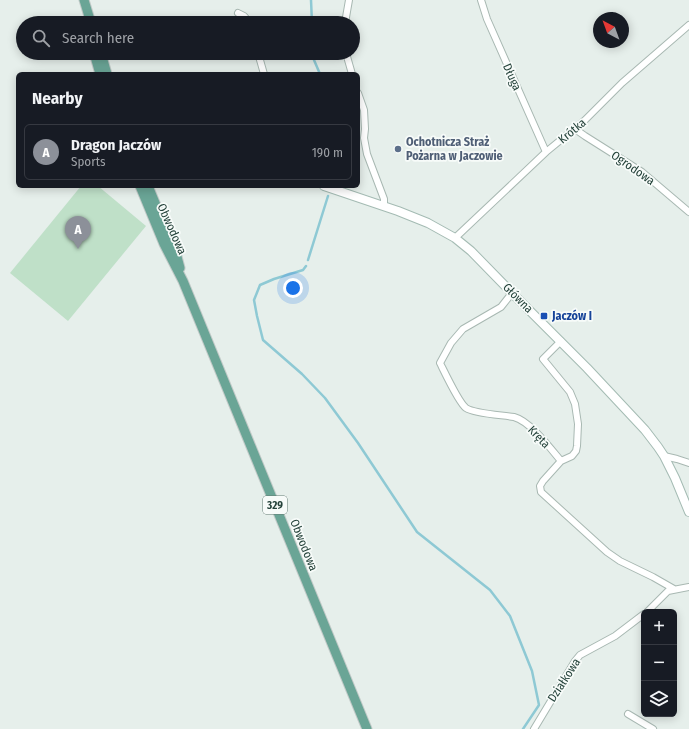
<!DOCTYPE html>
<meta charset="utf-8">
<style>
:root{--surface:#171b24;--page:#242831;--text:#f1f3f6;--muted:#9ea1a6;--line:#363941;--accent:#8c9099}
body{margin:0;font-family:"Fira Sans Condensed",sans-serif;background:var(--page);color:var(--text)}
.controls{position:absolute;right:12px;bottom:12px;display:grid;overflow:hidden;border-radius:6px;box-shadow:0 2px 10px #0003}
.controls button{width:36px;height:36px;display:grid;place-items:center;padding:0;border:0;border-bottom:1px solid var(--line);background:var(--surface);color:var(--text);font:20px sans-serif}
.compass{position:absolute;left:593px;top:12px;width:36px;height:36px;border-radius:50%;background:var(--surface);box-shadow:0 2px 10px #0003;rotate:319deg}
.you{position:absolute;left:293px;top:288px;width:14px;height:14px;margin:-10px;border:3px solid #fff;border-radius:50%;background:#1a73e8;box-shadow:0 0 0 6px #1a73e833}
.badge{display:grid;place-items:center;width:26px;height:26px;border-radius:50%;background:var(--accent);color:#fff;font-size:13px;font-weight:700}
.pin{position:absolute;translate:-50% -33px;filter:drop-shadow(0 1px 2px #0008)}
.pin::after{content:'';position:absolute;top:21px;width:14px;height:12px;background:inherit;clip-path:polygon(0 0,100% 0,50% 100%)}
.list{margin:0;padding:0;list-style:none}
h2{display:flex;justify-content:space-between;align-items:center;height:52px;margin:0;padding:0 16px;font-size:17px}
h2 small{font-size:13px;font-weight:400;color:var(--muted)}
.list li{display:grid;grid-template-columns:26px 1fr auto;gap:12px;align-items:center;box-sizing:border-box;height:56px;margin:0 8px 8px;padding:0 8px;border:1px solid var(--line);border-radius:6px}
.list b{display:block;font-size:15px;white-space:nowrap}
.list p{margin:0;font-size:13px;white-space:nowrap;color:var(--muted)}
.list em{font-size:13px;font-style:normal;color:var(--muted)}
.icon{flex:none;width:22px;height:22px;fill:none;stroke:currentColor;stroke-width:2;stroke-linecap:round;stroke-linejoin:round}
.map{position:relative;flex:none;width:689px;height:729px;overflow:hidden}
.search{position:absolute;background:var(--surface);box-shadow:0 2px 10px #0003;left:16px;top:16px;width:344px;height:44px;display:flex;align-items:center;gap:10px;box-sizing:border-box;padding:0 14px;border-radius:22px;color:var(--muted);font-size:15px}
.panel{position:absolute;background:var(--surface);box-shadow:0 2px 10px #0003;left:16px;top:72px;width:344px;height:116px;border-radius:6px}
.map>svg:first-child{display:block}
.green{fill:#bfe0c8}
.lines{fill:none;stroke-linecap:round;stroke-linejoin:round}
.stream{stroke:#8ec9d4;stroke-width:2.5}
.street-casing{stroke:#a8b8b2;stroke-width:8}
.secondary-casing{stroke:#a4bbb3;stroke-width:10}
.primary-casing{stroke:#c2cac8;stroke-width:11}
.street{stroke:#fff;stroke-width:6}
.secondary{stroke:#fff;stroke-width:8}
.primary{stroke:#6aa596;stroke-width:9}
.service-dot{fill:#5c6f8a;stroke:#f7fbf9;stroke-width:1.5}
.transit-dot{fill:#1a4fb4;stroke:#f7fbf9;stroke-width:1.5}
.labels{text-anchor:middle;dominant-baseline:central;stroke-width:3.5;stroke-linejoin:round;paint-order:stroke}
.shield{fill:#f7fbf9;stroke:#637a73;stroke-width:1}
.shield-label{font-size:11px;font-weight:bold;fill:#24423a}
.street-label{font-size:12px;fill:#24423a;stroke:#f7fbf9}
.service-label{font-size:12px;font-weight:bold;fill:#4e5e75;stroke:#f7fbf9;text-anchor:start}
.transit-label{font-size:12px;font-weight:bold;fill:#164399;stroke:#f7fbf9;text-anchor:start}
</style>
<div class="map">
<svg width="689" height="729" viewBox="0 0 689 729">
<rect width="100%" height="100%" fill="#e6efeb"/>
<!-- green -->
<path class="green" d="M81 186H98L146 226 68 321 10 273Z"/>
<g class="lines">
<!-- stream -->
<path class="stream" d="M311 0 312 23
M314 53V60L320 74
M308 260 328 196
M306 266 303 270 274 279 260 285 254 300 257 316 263 340 302 374 325 398 358 443 417 532 490 590 510 616 532 671 539 705 523 729"/>
<defs>
<path id="street" d="M481 0 487 19 546 152
M238 13 244 16 250 23
M345 23 349 0
M258 53 264 74
M346 53 352 74
M358 93 364 110 365 129 364 138 367 154 384 199V206
M575 129 585 136 642 172 689 212
M455 238 546 152 585 120 622 83 689 25
M512 293 501 307 463 329 451 343 440 363C445 373 459 403 466 408 475 414 503 415 514 417 530 421 551 449 561 461
M561 341 543 359 570 392 575 404 578 424 577 446 576 451 572 456 561 461 543 481 540 486 541 492 607 552 620 561 653 577 674 589
M664 456 677 459 689 463
M647 612 668 591 689 587
M628 714 653 729
M534 729 575 661 580 655 615 636 644 614"/>
<path id="secondary" d="M324 186 398 211 428 223 455 238 471 251 512 293 587 368 645 430 658 447 664 456 675 478 689 512"/>
<path id="primary" d="M84 0 91 23
M94 53 100 74
M101 53 107 74
M140 186 164 244 183 281 367 729
M148 186 176 253 180 268"/>
</defs>
<!-- street casing -->
<use href="#street" class="street-casing"/>
<!-- secondary casing -->
<use href="#secondary" class="secondary-casing"/>
<!-- primary casing -->
<use href="#primary" class="primary-casing"/>
<!-- street -->
<use href="#street" class="street"/>
<!-- secondary -->
<use href="#secondary" class="secondary"/>
<!-- primary -->
<use href="#primary" class="primary"/>
</g>
<!-- markers -->
<circle class="service-dot" cx="398" cy="149" r="4"/>
<rect class="transit-dot" x="540" y="312" width="8" height="8" rx="2"/>
<g class="labels">
<!-- shield labels -->
<rect class="shield" x="263" y="496" width="24" height="18" rx="3"/>
<g class="shield-label">
<text x="275" y="505">329</text>
</g>
<!-- street labels -->
<g class="street-label">
<text transform="translate(512 77) rotate(66)">Długa</text>
<text transform="translate(572 131) rotate(-40)">Krótka</text>
<text transform="translate(633 168) rotate(35)">Ogrodowa</text>
<text transform="translate(172 229) rotate(66)">Obwodowa</text>
<text transform="translate(518 298) rotate(45)">Główna</text>
<text transform="translate(539 437) rotate(46)">Kręta</text>
<text transform="translate(304 545) rotate(68)">Obwodowa</text>
<text transform="translate(564 680) rotate(-57)">Działkowa</text>
</g>
<!-- service labels -->
<g class="service-label">
<text x="406" y="142">Ochotnicza Straż<tspan x="406" dy="14">Pożarna w Jaczowie</tspan></text>
</g>
<!-- transit labels -->
<g class="transit-label">
<text x="552" y="316">Jaczów I</text>
</g>
</g>
</svg>
<div class="controls">
<button>+</button>
<button>−</button>
<button><svg class="icon" aria-label="layers" viewBox="0 0 24 24"><path d="M12 4l9 5-9 5-9-5zM3 14l9 5 9-5"/></svg></button>
</div>
<svg class="compass" viewBox="-18 -18 36 36"><path d="M0-13l5 13h-10z" fill="#e53935"/><path d="M0 13l5-13h-10z" fill="#9ea1a6"/></svg>
<div class="you"></div>
<div class="pin badge" style="left:78px;top:249px">A</div>
<div class="search"><svg class="icon" aria-label="search" viewBox="0 0 24 24"><circle cx="10" cy="10" r="6"/><path d="M15 15l6 6"/></svg>Search here</div>
<section class="panel">
<h2>Nearby<small></small></h2>
<ul class="list">
<li><span class="badge">A</span><div><b>Dragon Jaczów</b><p>Sports</p></div><em>190 m</em></li>
</ul>
</section>
</div>
